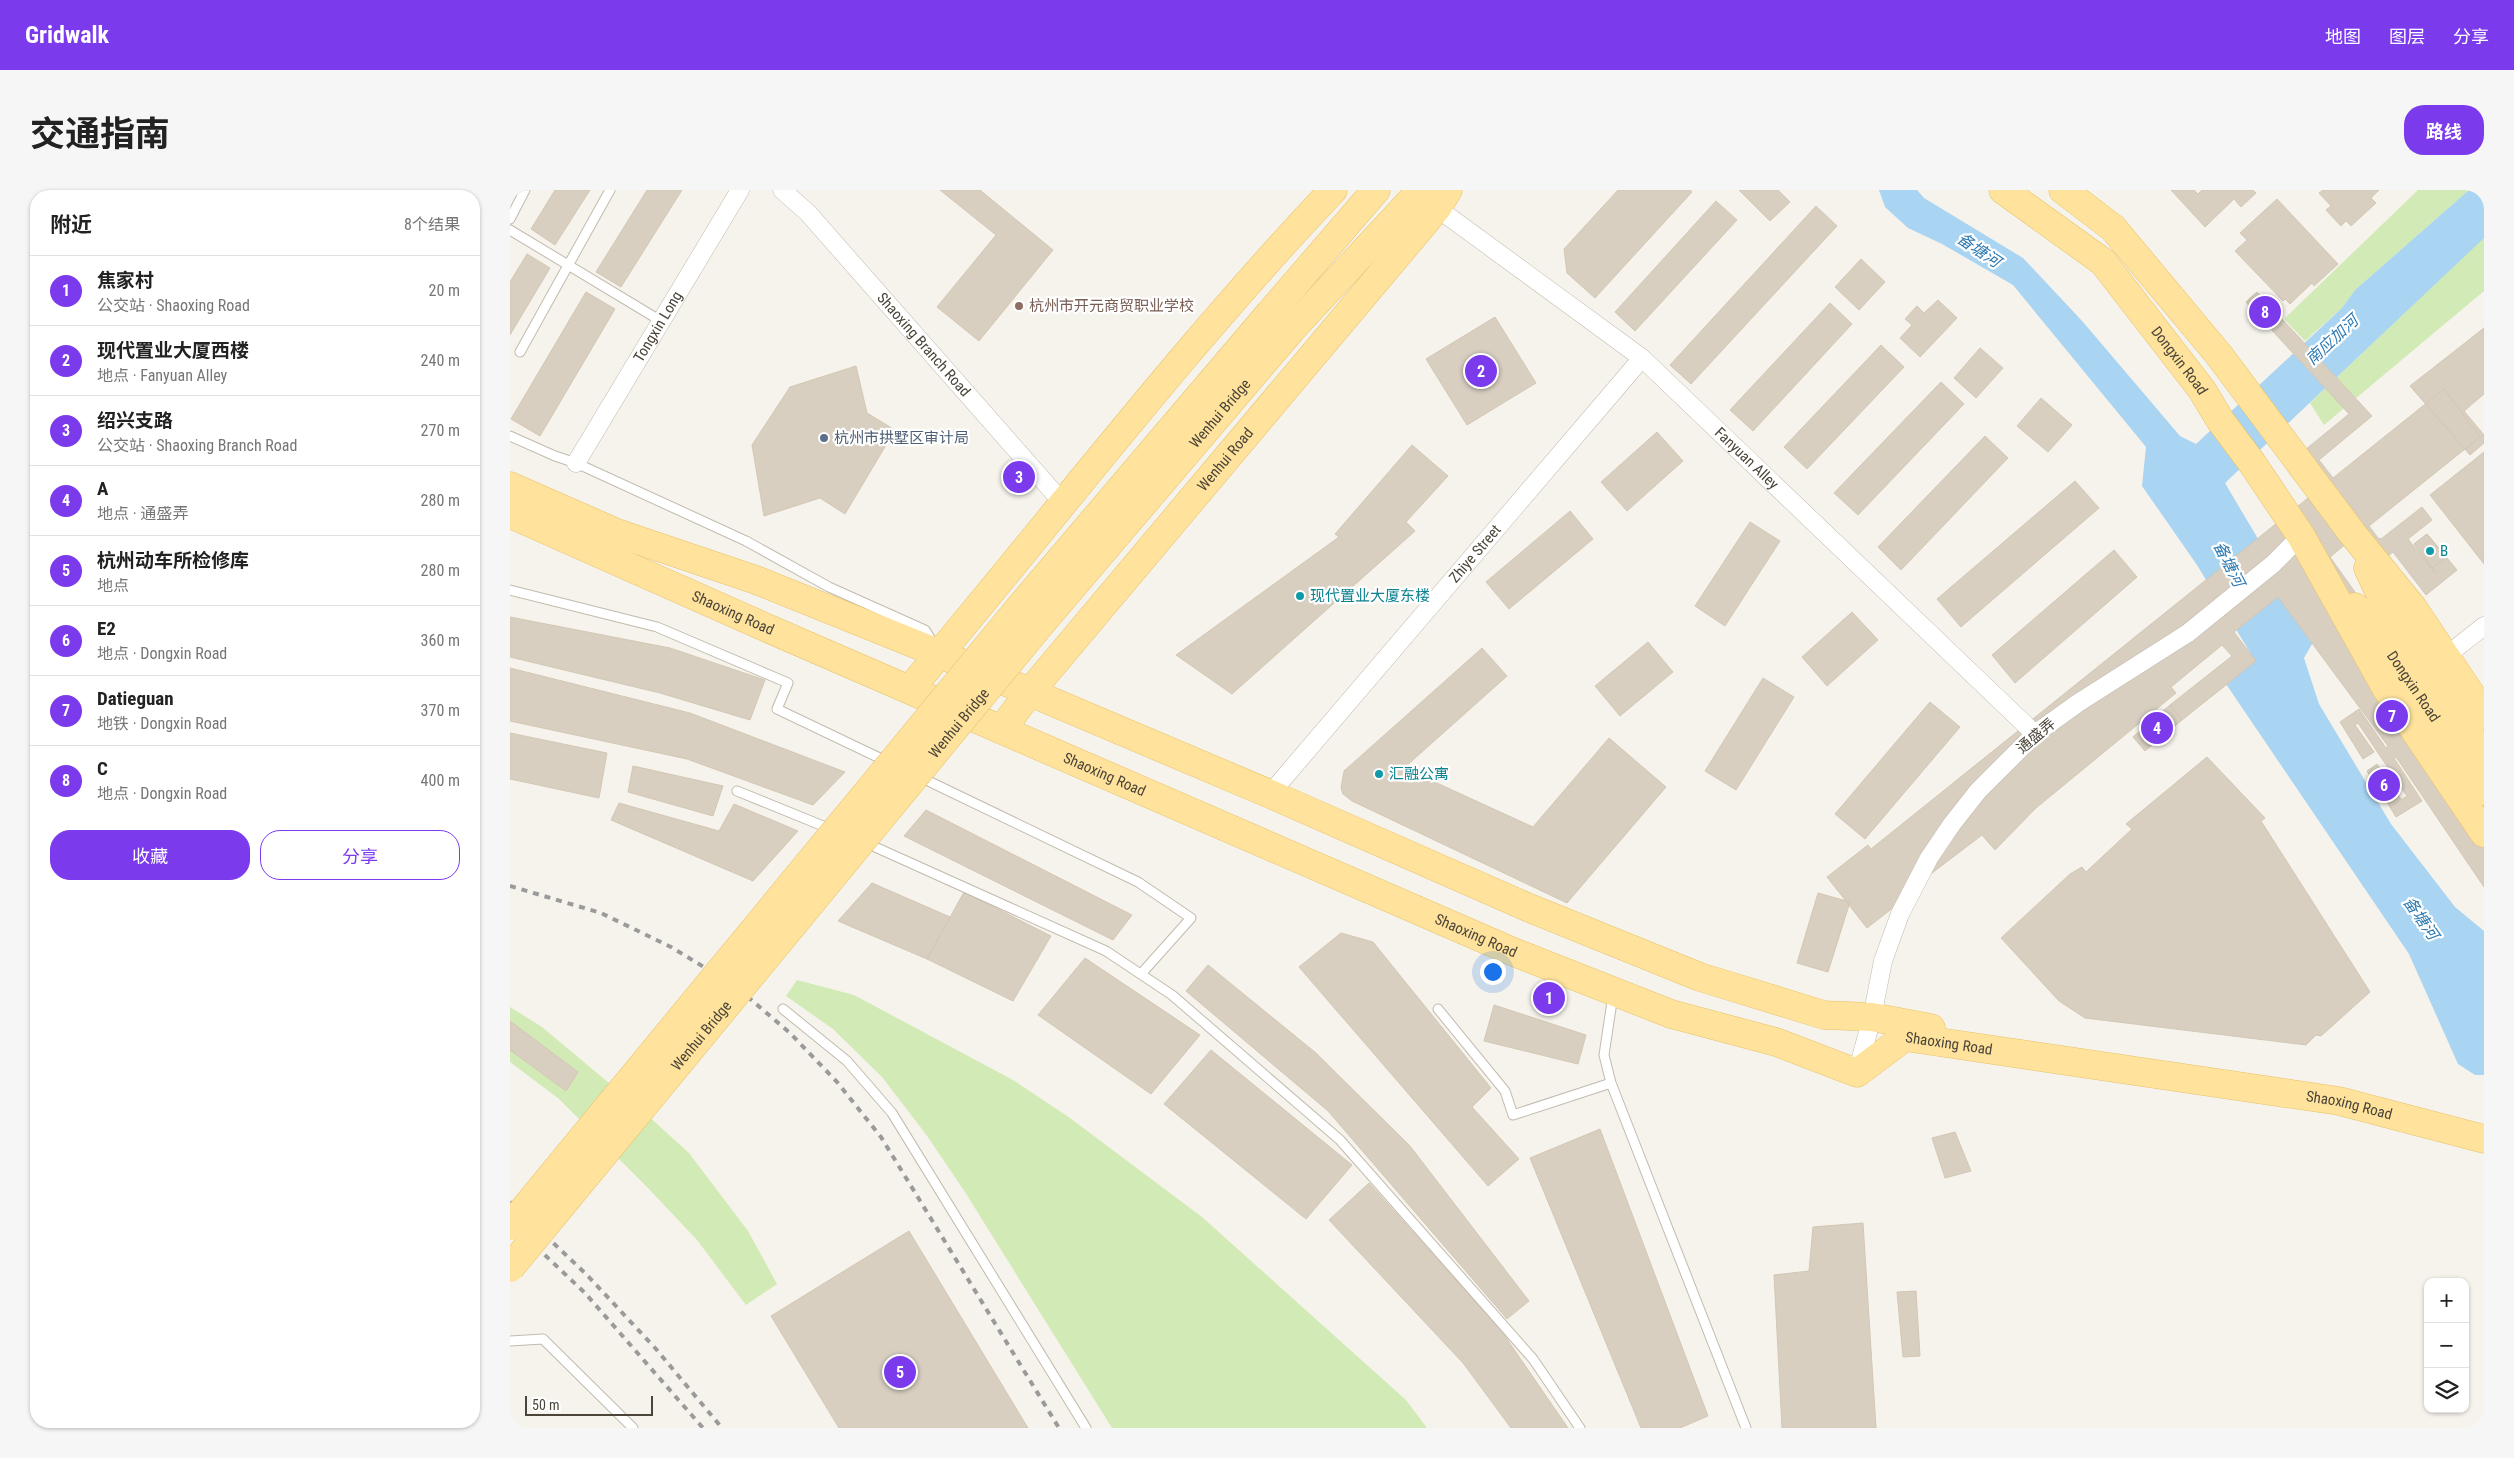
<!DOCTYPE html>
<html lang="zh">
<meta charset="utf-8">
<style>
:root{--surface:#fff;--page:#f6f6f6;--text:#222;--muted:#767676;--line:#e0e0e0;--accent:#7c3aed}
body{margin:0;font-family:"Roboto Condensed","Noto Sans SC",sans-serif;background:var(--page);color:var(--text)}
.controls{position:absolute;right:15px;bottom:15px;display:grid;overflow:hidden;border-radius:10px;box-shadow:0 1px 4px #0004}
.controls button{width:45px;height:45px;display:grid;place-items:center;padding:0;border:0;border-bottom:1px solid var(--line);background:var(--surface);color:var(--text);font:25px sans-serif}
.scale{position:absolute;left:15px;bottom:12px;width:128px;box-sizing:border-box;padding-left:5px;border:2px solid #4b4439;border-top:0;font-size:14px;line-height:18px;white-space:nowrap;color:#4b4439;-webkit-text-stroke:4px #fff;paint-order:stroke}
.you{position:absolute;left:982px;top:781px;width:18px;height:18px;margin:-12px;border:4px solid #fff;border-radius:50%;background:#1a73e8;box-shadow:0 0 0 8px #1a73e833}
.badge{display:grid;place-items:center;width:32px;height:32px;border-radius:50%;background:var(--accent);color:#fff;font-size:16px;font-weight:700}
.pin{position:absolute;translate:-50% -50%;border:2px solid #fff;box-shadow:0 1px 5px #0006}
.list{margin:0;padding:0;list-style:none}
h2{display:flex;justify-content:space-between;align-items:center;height:65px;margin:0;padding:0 20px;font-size:21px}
h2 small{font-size:16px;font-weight:400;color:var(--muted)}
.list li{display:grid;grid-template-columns:32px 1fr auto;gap:15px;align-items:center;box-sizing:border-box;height:70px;padding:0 20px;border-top:1px solid var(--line)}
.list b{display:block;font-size:19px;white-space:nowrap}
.list p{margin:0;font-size:16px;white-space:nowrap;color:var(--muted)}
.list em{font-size:16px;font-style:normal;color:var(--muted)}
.actions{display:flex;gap:10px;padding:15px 20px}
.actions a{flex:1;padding:11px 0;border:1px solid var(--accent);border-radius:20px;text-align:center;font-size:18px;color:var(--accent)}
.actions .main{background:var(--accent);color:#fff}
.icon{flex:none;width:28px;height:28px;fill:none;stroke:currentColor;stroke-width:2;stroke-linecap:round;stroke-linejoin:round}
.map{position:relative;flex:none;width:1974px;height:1238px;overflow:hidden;border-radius:20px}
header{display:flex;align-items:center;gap:30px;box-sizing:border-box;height:70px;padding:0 25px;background:var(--accent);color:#fff}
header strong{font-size:24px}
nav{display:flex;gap:28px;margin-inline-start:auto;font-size:18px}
.intro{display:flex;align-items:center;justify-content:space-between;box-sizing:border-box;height:120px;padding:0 30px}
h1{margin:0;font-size:35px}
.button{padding:12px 22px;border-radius:20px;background:var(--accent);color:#fff;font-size:18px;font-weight:700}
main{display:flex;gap:30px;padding:0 30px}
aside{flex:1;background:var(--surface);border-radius:20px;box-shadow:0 1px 4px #0004}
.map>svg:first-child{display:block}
.green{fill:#d2eab5}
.water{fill:#a9d4f2}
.building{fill:#d8cfc1;stroke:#d3c7b4}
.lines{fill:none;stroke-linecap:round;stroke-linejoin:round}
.lane-casing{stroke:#c2bbae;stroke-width:11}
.street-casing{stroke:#c2bbae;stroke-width:19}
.primary-casing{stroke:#e6c16a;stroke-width:29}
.lane{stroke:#fff;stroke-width:9}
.street{stroke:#fff;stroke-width:18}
.primary{stroke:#ffe39c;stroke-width:28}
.rail{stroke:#9a9a9a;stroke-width:4;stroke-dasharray:6 6;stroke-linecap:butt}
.street-bridge-casing{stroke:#c2bbae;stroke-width:19;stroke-linecap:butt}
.primary-bridge-casing{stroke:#e6c16a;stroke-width:29;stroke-linecap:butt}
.street-bridge{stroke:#fff;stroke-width:18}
.primary-bridge{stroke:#ffe39c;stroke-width:28}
.education-dot{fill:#8d6e63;stroke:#fff;stroke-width:2}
.service-dot{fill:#5c6f8a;stroke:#fff;stroke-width:2}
.culture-dot{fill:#0f9aa8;stroke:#fff;stroke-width:2}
.labels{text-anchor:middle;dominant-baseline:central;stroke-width:4.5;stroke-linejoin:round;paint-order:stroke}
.education-label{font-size:15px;fill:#785e54;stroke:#fff;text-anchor:start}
.street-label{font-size:15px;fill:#4b4439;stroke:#fff}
.service-label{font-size:15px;fill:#4e5e75;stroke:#fff;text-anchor:start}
.culture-label{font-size:15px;fill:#0d838f;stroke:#fff;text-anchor:start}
.water-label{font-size:16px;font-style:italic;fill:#2e7ab2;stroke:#fff}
</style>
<header>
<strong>Gridwalk</strong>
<nav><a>地图</a><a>图层</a><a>分享</a></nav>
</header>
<div class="intro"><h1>交通指南</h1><a class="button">路线</a></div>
<main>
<aside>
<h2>附近<small>8个结果</small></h2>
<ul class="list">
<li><span class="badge">1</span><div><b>焦家村</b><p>公交站 · Shaoxing Road</p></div><em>20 m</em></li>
<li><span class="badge">2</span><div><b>现代置业大厦西楼</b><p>地点 · Fanyuan Alley</p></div><em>240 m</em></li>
<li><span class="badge">3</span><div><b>绍兴支路</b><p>公交站 · Shaoxing Branch Road</p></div><em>270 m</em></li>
<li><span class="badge">4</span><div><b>A</b><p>地点 · 通盛弄</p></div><em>280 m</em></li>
<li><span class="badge">5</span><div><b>杭州动车所检修库</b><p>地点</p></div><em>280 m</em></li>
<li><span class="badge">6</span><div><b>E2</b><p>地点 · Dongxin Road</p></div><em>360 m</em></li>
<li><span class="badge">7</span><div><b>Datieguan</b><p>地铁 · Dongxin Road</p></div><em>370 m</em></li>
<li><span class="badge">8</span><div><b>C</b><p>地点 · Dongxin Road</p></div><em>400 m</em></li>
</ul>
<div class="actions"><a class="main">收藏</a><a>分享</a></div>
</aside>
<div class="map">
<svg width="1974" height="1238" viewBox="0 0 1974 1238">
<rect width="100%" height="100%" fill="#f6f3ec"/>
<!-- green -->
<path class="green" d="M1908 0H1959L1845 100 1832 118 1795 151 1774 129Z
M1974 47V101L1814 235 1800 213Z
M287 790 344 805 503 890 560 928 692 1027 896 1210 917 1238H602L455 1002 415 943 372 887 323 839 276 806Z
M0 817 32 837 136 924 179 963 238 1041 267 1094 236 1115 187 1050 138 998 49 909 0 872Z"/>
<!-- water -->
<path class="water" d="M1369 0H1407L1414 8 1513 68 1573 132 1670 246 1686 254 1832 118 1845 100 1959 0H1974V48L1715 293 1806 447 1794 468 1809 514 1881 634 1945 717 1974 741V885H1965L1948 874 1899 764 1716 494 1744 469 1687 375 1632 296 1636 257 1503 95 1432 54 1398 38 1375 17Z"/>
<!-- building -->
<path class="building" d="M45 0H80L45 55 21 39Z
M137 0H172L111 97 86 82Z
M430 0H470L543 60 469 151 427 117 486 45Z
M1108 0H1180L1182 2 1085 108 1057 83 1054 59Z
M1229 0H1268L1280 12 1260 31Z
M1661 0H1684L1688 4 1692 0H1743L1746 3 1731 17 1724 9 1695 37Z
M1813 0H1869L1861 8 1866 13 1841 36 1836 31 1831 36 1816 20 1821 16 1809 3Z
M1767 9 1828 74 1804 96 1802 93 1780 114 1775 109 1773 111 1725 61 1737 50 1730 43Z
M1206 11 1227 30 1125 141 1105 122Z
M1306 16 1327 36 1181 194 1160 175Z
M17 64 40 78 0 145V92Z
M1351 69 1375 92 1349 120 1325 97Z
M76 102 105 119 30 246 1 229Z
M1747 102 1862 226 1809 270 1823 288 1934 199 1970 247 1859 336 1868 348 1871 349 1912 317 1922 330 1898 349 1925 383 1904 354 1917 344 1947 380 1916 405 1883 362 1869 373 1848 344 1820 367 1952 552 1974 535V697L1886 567 1884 568 1912 611 1886 627 1880 617 1897 606 1848 533 1845 535 1864 562 1853 569 1830 532 1849 519 1876 558 1878 556 1768 407 1724 442 1746 471 1672 530 1660 515 1722 466 1712 455 1661 497 1666 503 1526 618 1485 660 1472 645 1397 702 1398 706 1357 738 1317 687 1358 655 1361 659 1813 296 1795 260 1839 224 1736 112Z
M1747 102 1774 132 1764 142 1736 112Z
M1428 110 1447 128 1410 167 1390 148 1402 135 1395 129 1407 116 1414 123Z
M1320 113 1342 134 1243 241 1220 220Z
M985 127 1026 193 957 235 916 169Z
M1974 138V204L1954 221 1974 245V253L1960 265 1900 196Z
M1371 155 1394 177 1297 279 1274 257Z
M1470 158 1493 178 1466 208 1444 188Z
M346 176 357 223 385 240 335 324 310 308 254 326 242 255 280 197Z
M1431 192 1454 214 1348 325 1324 303Z
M1531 208 1562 235 1538 262 1507 236Z
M1147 242 1173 271 1117 321 1091 292Z
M1475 246 1498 268 1391 380 1368 357Z
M902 255 938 286 896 332 905 341 722 504 666 465 829 347 825 344Z
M1974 262V374L1920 305Z
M1565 291 1589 318 1451 437 1427 409Z
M1060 321 1083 349 999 419 976 392Z
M1240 332 1270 351 1215 436 1185 416Z
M1917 344 1936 367 1922 378 1904 354Z
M1604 360 1627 387 1505 493 1482 465Z
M1342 422 1368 450 1317 496 1292 467Z
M0 427 160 458 255 490 240 530 150 503 0 467Z
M1138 452 1163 482 1110 526 1085 496Z
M972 458 997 486 894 578 1023 637 1099 548 1156 597 1057 713 842 611 833 604 831 598 834 581Z
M0 478 180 523 335 582 303 615 177 569 0 531Z
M1253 488 1284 507 1226 600 1195 581Z
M1420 512 1450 537 1355 649 1325 624Z
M1660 515 1672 530 1635 561 1623 547Z
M0 543 97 563 89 608 0 589Z
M1697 567 1755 628 1751 631 1860 802 1811 846 1806 845 1796 855 1575 828 1549 811 1491 748 1560 684 1572 677 1576 682 1622 639 1616 634Z
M1867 574 1891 609 1880 617 1857 581Z
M123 576 213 596 203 626 118 602Z
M109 613 209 641 224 614 288 641 243 691 101 630Z
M416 620 622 725 603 750 394 646Z
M362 693 440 727 417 769 328 731Z
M454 702 541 746 503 811 417 769Z
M1308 703 1340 712 1318 782 1287 773Z
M831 743 863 752 981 898 962 917 1009 969 978 996 789 777Z
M575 768 690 845 641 904 528 825Z
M698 775 806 863 900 956 1019 1111 997 1129 818 921 676 801Z
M984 815 1076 845 1068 874 974 851Z
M0 831 68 882 56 901 0 860Z
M701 860 842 975 796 1029 654 914Z
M1090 939 1198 1226 1170 1238H1131L1020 968Z
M1445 942 1461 981 1435 988 1422 948Z
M859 993 990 1139 1058 1238H1001L953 1173 819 1030Z
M1353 1033 1366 1238H1272L1264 1085 1299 1081 1303 1037Z
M399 1041 518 1238H329L261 1126Z
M1406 1101 1410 1166 1393 1167 1387 1102Z"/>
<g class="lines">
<defs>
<path id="lane" d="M0 29 15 0
M0 40 151 131
M10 162 100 0
M0 246 45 266 66 273 236 351 319 397 415 440 423 453
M0 400 147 437 278 493 267 519 378 572
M410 587 628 692 681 728 631 784
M227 601 323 640
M354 652 596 761 662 805 830 950 1023 1169 1070 1238
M1103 805 1094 865 1101 893 1236 1238
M273 819 337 871 382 923 576 1238
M928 819 995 901 1003 925 1101 893
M0 1151 33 1149 123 1238"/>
<g id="street">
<path id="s1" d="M272 0 298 23 552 312"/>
<path id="s2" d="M927 18 1132 168 1525 544"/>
<path id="s3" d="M66 273 230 0"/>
<path d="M1763 374 1791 346"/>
<path d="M1936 466 1974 436"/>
<path id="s4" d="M760 604 1132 168"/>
<path d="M1347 883 1362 827 1373 771 1390 724 1419 668 1442 634 1468 601 1525 544 1568 513 1678 443"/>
</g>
<g id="primary">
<path id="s5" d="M1493 0 1593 72 1692 200 1710 230 1742 273 1791 346 1876 498 1974 643"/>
<path d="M1553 0 1603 38 1709 165 1842 343 1903 418 1974 524"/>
<path d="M760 123 866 0"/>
<path d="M781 140 911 0"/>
<path d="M0 296 107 343 246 390 430 464 760 604 1017 717 1190 787 1314 825 1362 827 1421 838"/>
<path id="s6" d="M0 324 257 438 1006 763 1161 824 1266 852 1347 883 1395 847 1829 911 1974 949"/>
<path d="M1858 378 1881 428 1974 564"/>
<path id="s7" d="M1845 417 1859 431 1974 601"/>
<path d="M400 499C541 332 673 158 823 0"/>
<path id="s8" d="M492 539 519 503 927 18 938 0"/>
</g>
</defs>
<!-- lane casing -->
<use href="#lane" class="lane-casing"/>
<!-- street casing -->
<use href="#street" class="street-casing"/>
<!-- primary casing -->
<use href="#primary" class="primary-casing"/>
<!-- lane -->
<use href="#lane" class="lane"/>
<!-- street -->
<use href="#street" class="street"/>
<!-- primary -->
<use href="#primary" class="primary"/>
<!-- rail -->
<path class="rail" d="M0 696 91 723 161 757 225 796 280 843 327 892 371 947 549 1238
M0 1012 77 1085 146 1159 212 1238
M0 1032 75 1103 193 1238"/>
<defs>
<path id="street-bridge" d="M1678 443 1763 374"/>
<g id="primary-bridge">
<path d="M0 1036 510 417 760 123"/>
<path id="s9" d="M0 1078 529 436 781 140"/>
</g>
</defs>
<!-- street-bridge casing -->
<use href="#street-bridge" class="street-bridge-casing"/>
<!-- primary-bridge casing -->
<use href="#primary-bridge" class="primary-bridge-casing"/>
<!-- street-bridge -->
<use href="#street-bridge" class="street-bridge"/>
<!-- primary-bridge -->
<use href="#primary-bridge" class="primary-bridge"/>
</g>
<!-- markers -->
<circle class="education-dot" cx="509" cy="116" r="5"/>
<circle class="service-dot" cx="314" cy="248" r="5"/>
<g class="culture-dot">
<circle cx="1920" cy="361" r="5"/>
<circle cx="790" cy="406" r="5"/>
<circle cx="869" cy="584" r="5"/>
</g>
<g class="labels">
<!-- education labels -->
<g class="education-label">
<text x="519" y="116">杭州市开元商贸职业学校</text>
</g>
<!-- street labels -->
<g class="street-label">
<text stroke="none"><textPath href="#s3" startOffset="159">Tongxin Long</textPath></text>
<text stroke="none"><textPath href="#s1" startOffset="210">Shaoxing Branch Road</textPath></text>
<text stroke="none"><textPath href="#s5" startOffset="248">Dongxin Road</textPath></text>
<text stroke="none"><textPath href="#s9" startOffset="1111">Wenhui Bridge</textPath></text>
<text stroke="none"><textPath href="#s2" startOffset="399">Fanyuan Alley</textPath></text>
<text stroke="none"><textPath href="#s8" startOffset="350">Wenhui Road</textPath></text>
<text stroke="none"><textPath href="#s4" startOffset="316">Zhiye Street</textPath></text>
<text stroke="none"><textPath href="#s6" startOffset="244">Shaoxing Road</textPath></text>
<text stroke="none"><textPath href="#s7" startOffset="99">Dongxin Road</textPath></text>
<text stroke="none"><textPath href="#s9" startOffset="706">Wenhui Bridge</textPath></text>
<text transform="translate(1526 546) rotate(-40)">通盛弄</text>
<text stroke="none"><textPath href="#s6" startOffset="649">Shaoxing Road</textPath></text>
<text stroke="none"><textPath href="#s6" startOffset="1054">Shaoxing Road</textPath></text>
<text stroke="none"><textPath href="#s9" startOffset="301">Wenhui Bridge</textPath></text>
<text stroke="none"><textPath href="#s6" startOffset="1564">Shaoxing Road</textPath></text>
<text stroke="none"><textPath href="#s6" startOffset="1969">Shaoxing Road</textPath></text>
</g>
<!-- service labels -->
<g class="service-label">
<text x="324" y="248">杭州市拱墅区审计局</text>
</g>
<!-- culture labels -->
<g class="culture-label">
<text x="1930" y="361">B</text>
<text x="800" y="406">现代置业大厦东楼</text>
<text x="879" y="584">汇融公寓</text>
</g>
<!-- water labels -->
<g class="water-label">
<text transform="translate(1469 60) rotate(34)">备塘河</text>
<text transform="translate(1822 150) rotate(-43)">南应加河</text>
<text transform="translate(1719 374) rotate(63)">备塘河</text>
<text transform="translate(1911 728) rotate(55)">备塘河</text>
</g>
</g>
</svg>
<div class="controls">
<button>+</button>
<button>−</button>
<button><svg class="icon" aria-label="layers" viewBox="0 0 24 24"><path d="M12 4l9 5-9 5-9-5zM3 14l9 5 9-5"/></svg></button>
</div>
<div class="scale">50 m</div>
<div class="you"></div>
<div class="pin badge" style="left:1039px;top:808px">1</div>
<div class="pin badge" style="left:971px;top:181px">2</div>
<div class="pin badge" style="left:509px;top:287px">3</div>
<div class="pin badge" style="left:1647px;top:538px">4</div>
<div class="pin badge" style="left:390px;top:1182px">5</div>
<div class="pin badge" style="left:1874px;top:595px">6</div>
<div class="pin badge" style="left:1882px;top:526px">7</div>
<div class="pin badge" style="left:1755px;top:122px">8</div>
</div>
</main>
